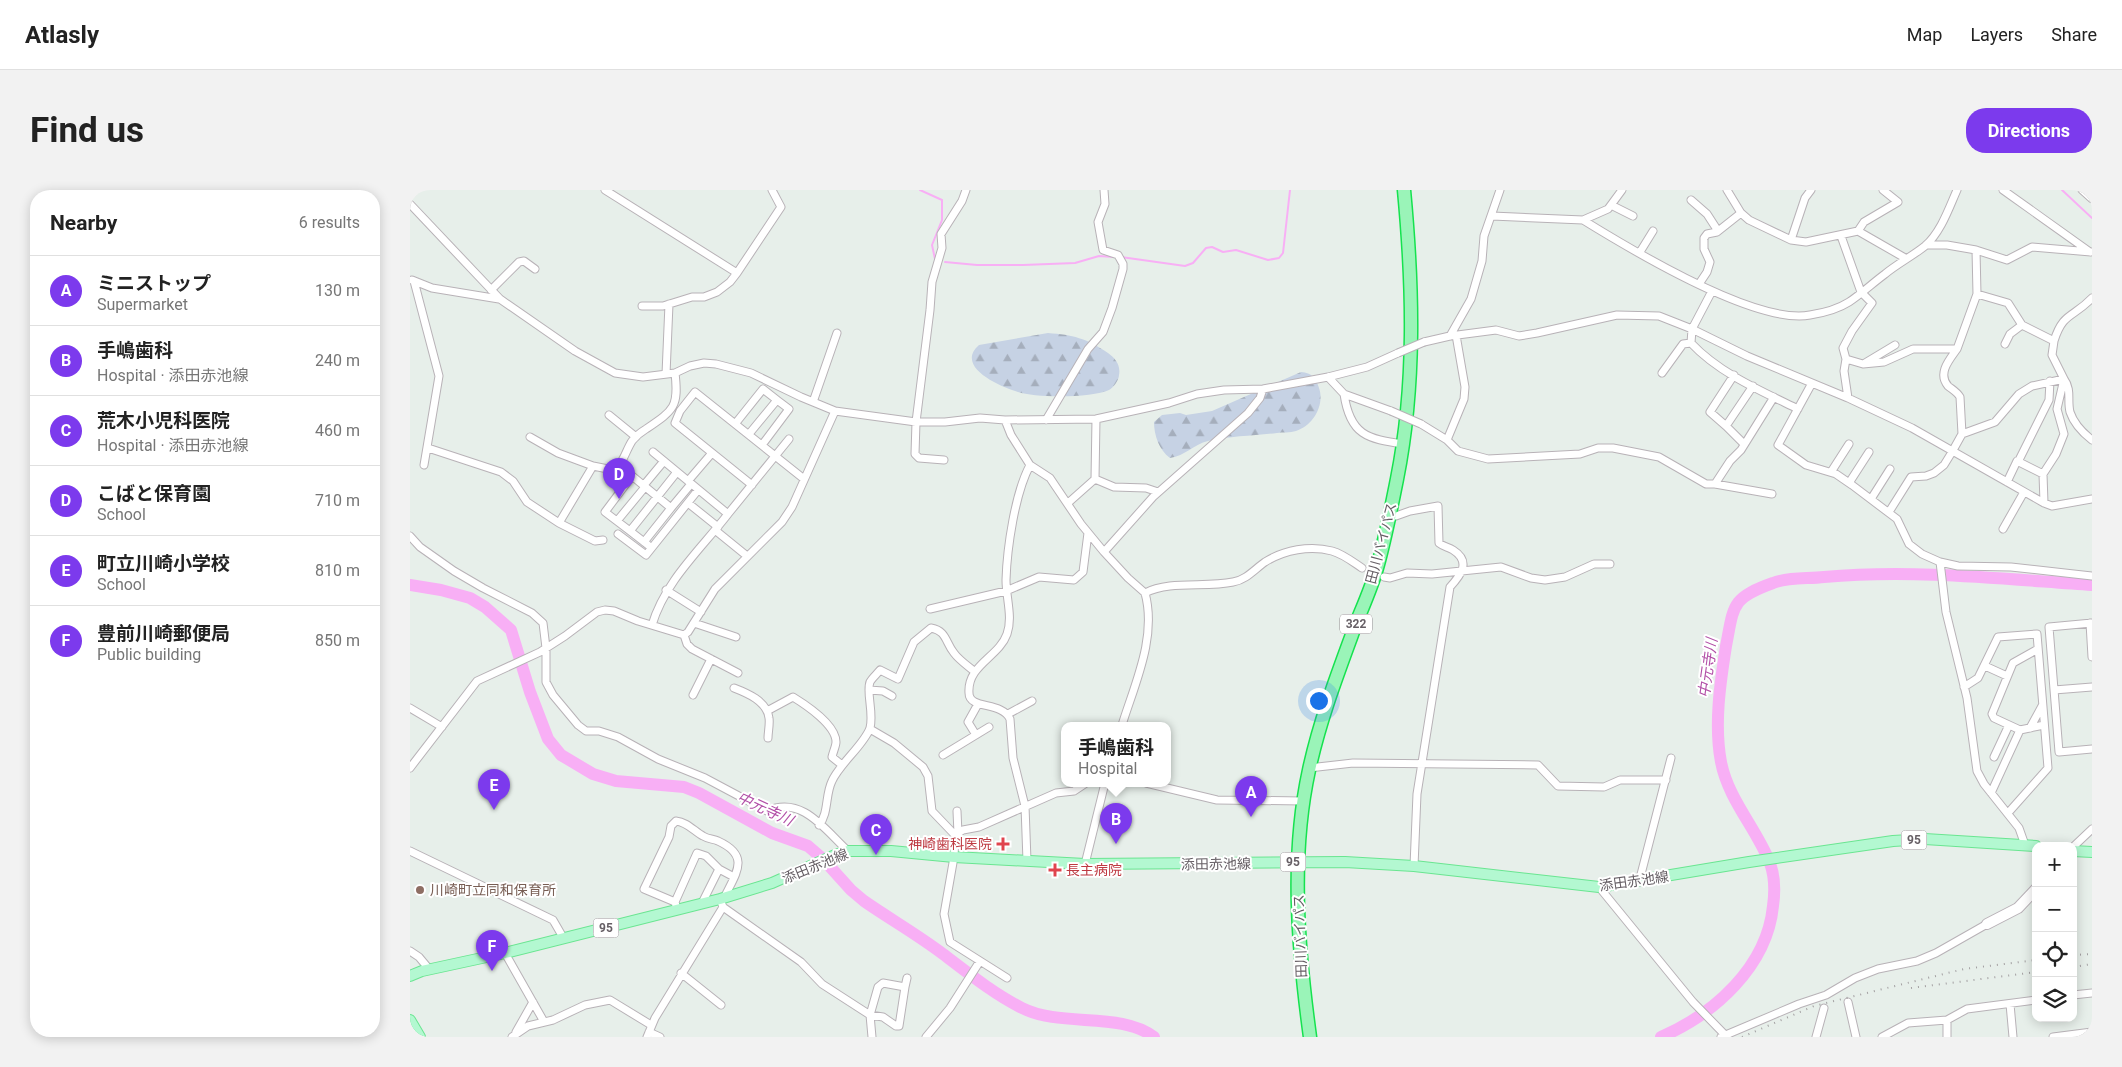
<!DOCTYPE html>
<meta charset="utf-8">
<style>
:root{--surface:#fff;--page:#f2f2f2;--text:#222;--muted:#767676;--line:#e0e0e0;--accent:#7c3aed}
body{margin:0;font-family:Roboto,"Noto Sans JP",sans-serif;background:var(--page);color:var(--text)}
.controls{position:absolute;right:15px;bottom:15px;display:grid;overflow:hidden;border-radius:10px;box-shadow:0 2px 12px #0003}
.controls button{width:45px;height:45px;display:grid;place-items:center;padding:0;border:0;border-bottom:1px solid var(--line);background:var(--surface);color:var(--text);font:25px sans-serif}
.you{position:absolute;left:908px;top:510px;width:18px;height:18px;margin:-12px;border:4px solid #fff;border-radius:50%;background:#1a73e8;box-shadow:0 0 0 8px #1a73e833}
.badge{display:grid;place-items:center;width:32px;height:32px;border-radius:50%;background:var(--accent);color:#fff;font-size:16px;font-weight:700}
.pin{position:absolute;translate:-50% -41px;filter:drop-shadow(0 1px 2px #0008)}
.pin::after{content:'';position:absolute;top:26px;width:18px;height:15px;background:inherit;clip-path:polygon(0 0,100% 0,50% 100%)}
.popup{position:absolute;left:651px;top:532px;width:110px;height:65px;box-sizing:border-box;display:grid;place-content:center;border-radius:10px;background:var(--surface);filter:drop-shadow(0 1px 4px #0005);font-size:16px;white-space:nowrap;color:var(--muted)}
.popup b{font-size:19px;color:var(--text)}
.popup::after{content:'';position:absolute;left:50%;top:100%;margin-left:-10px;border:10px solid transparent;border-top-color:var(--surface)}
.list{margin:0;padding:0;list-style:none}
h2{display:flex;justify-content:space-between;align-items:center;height:65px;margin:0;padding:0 20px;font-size:21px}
h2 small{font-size:16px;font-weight:400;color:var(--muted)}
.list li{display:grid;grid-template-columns:32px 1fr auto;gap:15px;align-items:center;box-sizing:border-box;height:70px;padding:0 20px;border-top:1px solid var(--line)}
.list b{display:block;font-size:19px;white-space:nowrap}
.list p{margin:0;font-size:16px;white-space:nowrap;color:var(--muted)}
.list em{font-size:16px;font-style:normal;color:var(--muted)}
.icon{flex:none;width:28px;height:28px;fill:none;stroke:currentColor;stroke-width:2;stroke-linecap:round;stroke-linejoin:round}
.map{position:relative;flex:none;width:1682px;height:847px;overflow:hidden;border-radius:20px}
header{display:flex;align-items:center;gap:30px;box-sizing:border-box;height:70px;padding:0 25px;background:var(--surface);border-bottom:1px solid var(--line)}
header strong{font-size:24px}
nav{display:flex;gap:28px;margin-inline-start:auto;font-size:18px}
.intro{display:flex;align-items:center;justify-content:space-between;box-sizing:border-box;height:120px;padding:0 30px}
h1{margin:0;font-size:35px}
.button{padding:12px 22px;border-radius:20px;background:var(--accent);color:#fff;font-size:18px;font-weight:700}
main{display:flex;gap:30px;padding:0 30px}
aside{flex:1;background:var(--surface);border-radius:20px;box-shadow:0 2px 12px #0003}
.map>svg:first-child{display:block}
.forest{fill:url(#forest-firs)}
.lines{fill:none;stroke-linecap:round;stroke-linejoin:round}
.stream{stroke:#f8aff5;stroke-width:2}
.river{stroke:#f8aff5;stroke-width:12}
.street-casing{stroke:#b8b2b7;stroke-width:9}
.secondary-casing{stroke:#b8b1b7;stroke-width:12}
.primary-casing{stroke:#6ae591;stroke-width:12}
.highway-casing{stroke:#15e24f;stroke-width:15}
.street{stroke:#fff;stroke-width:7}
.secondary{stroke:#fff;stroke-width:10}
.primary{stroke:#b3f8d1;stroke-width:10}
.highway{stroke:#9af4b8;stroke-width:12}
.rail{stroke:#a3a0a2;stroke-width:2;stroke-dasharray:1 6;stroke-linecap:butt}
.street-bridge-casing{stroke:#b8b2b7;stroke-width:9;stroke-linecap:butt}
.street-bridge{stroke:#fff;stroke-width:7}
.health-dot{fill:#e0444e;stroke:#fff;stroke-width:2}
.education-dot{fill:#8d6e63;stroke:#fff;stroke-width:2}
.labels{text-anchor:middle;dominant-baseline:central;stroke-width:4;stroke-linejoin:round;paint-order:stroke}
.shield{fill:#fff;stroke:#948f93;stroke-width:1}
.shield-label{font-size:12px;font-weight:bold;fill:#665f65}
.street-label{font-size:14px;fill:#665f65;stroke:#fff}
.health-label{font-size:14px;fill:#be3a42;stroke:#fff;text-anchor:end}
.education-label{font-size:14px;fill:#785e54;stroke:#fff;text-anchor:start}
.water-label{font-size:15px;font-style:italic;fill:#b24fa7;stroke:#fff}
</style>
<header>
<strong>Atlasly</strong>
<nav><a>Map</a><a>Layers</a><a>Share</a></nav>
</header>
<div class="intro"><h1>Find us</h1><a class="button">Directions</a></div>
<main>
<aside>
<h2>Nearby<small>6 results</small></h2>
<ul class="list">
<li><span class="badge">A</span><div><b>ミニストップ</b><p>Supermarket</p></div><em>130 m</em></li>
<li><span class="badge">B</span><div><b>手嶋歯科</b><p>Hospital · 添田赤池線</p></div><em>240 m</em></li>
<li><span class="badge">C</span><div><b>荒木小児科医院</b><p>Hospital · 添田赤池線</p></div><em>460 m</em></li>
<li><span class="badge">D</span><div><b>こばと保育園</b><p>School</p></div><em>710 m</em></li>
<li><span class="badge">E</span><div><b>町立川崎小学校</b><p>School</p></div><em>810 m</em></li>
<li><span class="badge">F</span><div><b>豊前川崎郵便局</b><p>Public building</p></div><em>850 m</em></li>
</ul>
</aside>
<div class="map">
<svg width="1682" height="847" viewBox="0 0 1682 847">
<defs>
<pattern id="forest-firs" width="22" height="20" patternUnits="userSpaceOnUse" patternTransform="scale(1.25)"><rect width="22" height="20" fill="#c6d2e4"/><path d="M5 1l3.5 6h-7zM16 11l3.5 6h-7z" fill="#a5aebc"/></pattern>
</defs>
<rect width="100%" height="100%" fill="#e7efea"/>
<!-- forest -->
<path class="forest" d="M638 143C663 145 676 148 698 163 705 168 711 175 709 185 709 190 703 198 699 200 683 208 625 208 608 202 591 197 544 177 569 155Z
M891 182C902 183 906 188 909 198 915 215 903 236 886 241 880 243 873 242 867 243 844 246 820 246 798 251 784 254 775 266 760 268 749 260 744 245 744 232L752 225 770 223 776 225 802 221Z"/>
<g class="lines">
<!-- stream -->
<path class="stream" d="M510 0 532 10V30L522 55 525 69
M1652 0 1682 28
M711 67 775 76 783 73 796 58 802 57 813 62 826 60 858 70 869 68 873 63 880 0
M535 72 567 75H613L665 73 689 66 704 67"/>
<!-- river -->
<path class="river" d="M0 395 31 400 60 408 75 417 101 440 120 502 138 549 151 565 183 584 206 591 274 597 289 603 362 643 398 656 413 669 441 700 454 711C480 729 508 745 533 764 558 783 584 804 612 818 652 838 710 821 744 847
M1251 847C1304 824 1357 777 1363 716 1365 702 1365 687 1360 673 1346 638 1318 609 1311 572 1304 535 1310 494 1316 456 1324 415 1321 408 1363 393 1378 387 1398 389 1414 387 1503 379 1593 389 1682 395"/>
<defs>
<path id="street" d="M195 0 327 83 371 17 362 0
M1317 0 1331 23 1339 30 1381 50 1396 52 1448 41 1495 68
M1593 0 1680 62
M1672 0 1682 9
M1281 10 1297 24 1308 41
M0 14 90 109 165 161 205 183 233 187 265 183 280 176 294 173 306 174 341 183 391 207 425 221 506 232H535L570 228 595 230 686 229 759 213 787 204 814 200 853 199 918 187 957 177 988 163
M1201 15 1223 26
M1082 26 1173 30 1198 19 1212 0
M1173 30C1220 59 1346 135 1400 125 1413 123 1428 119 1439 112 1450 105 1464 92 1475 84 1487 74 1504 65 1515 56 1531 42 1539 18 1547 0
M1448 41 1454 32 1488 12 1473 0
M1431 46 1451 102 1462 113 1442 141 1433 158 1436 169 1434 181 1438 208
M1381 50 1395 8 1401 0
M1516 55H1537L1566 60 1597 70 1622 57 1681 62
M1566 60 1567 104 1598 113 1612 135 1644 151 1642 165 1654 189 1647 219 1654 244 1646 264 1633 284 1634 313
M1230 62 1243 41
M2 90 22 98 89 109
M4 91 29 186 14 275
M1289 94 1297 82 1300 72 1294 59V48L1297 44 1307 42 1331 23
M81 100 109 72 114 71 125 79
M1302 101 1282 139 1281 153C1309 183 1351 201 1388 219
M232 116H253L282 107H294L307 102 320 92 327 83
M1040 146 1061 109 1072 71 1074 46 1090 0
M1644 151C1653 122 1663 128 1682 108
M1014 152 1040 146 1086 140 1109 146 1127 143 1207 125 1249 126 1282 139 1337 166 1438 208 1502 238 1634 313 1642 316 1682 309
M1595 154 1600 144 1612 135
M1436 169 1453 174 1474 172 1503 159H1547L1567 104
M1455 173 1485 155
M1252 183 1273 154 1281 153
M256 184 259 114
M918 187 934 204 981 221
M1402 193 1368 255 1396 275 1426 284 1442 295 1487 329 1499 354 1512 364 1530 372 1536 422 1557 508 1567 581 1574 594 1609 638 1615 655
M934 204C940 245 957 249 994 254
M403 212 427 143
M199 225 226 247
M595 230 601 245 620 275 640 288 671 334 694 362 718 388 735 403C747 447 725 493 712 535
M636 230 678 159 693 142 702 118 713 79V74L708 65 693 60 688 32 695 14 694 0
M325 234 353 199 367 210
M1011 234 1037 250 1048 261 1078 269 1170 264 1188 258H1203L1249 267 1296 294H1305L1362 304
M1316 236 1300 222 1324 185
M339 244 367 210 379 219 352 255
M1552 244 1585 232 1609 204 1622 196 1654 189C1662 200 1657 210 1660 222 1664 234 1673 243 1682 250
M120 247 148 263 183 276
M1037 250 1054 209 1055 197 1046 145
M1334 254 1316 236 1343 196
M18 258 91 282 103 291 117 312 149 333 183 276 203 280C214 273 215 262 222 251 226 246 231 242 236 239 264 220 269 217 265 183
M243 262 318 324 379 249
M534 270 509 268 505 264 506 232 520 120 522 92 532 58 531 44 552 11 556 0
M1608 272 1639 210 1640 191
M210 276 261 318 281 294
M1421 282 1439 254
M685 289 704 297 736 298 748 302
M278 291 302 263
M1597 292 1607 271 1633 284
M1439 293 1459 262
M1305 294 1320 271 1331 260 1364 207
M234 295 254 271
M342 295 265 233 270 221 285 202 394 289
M1461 309 1480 279
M278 313 308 337
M658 313 685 289 686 229
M1479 322 1501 287 1516 286 1524 283 1534 275 1542 262 1552 244 1550 207C1547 202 1543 200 1538 196 1527 183 1540 169 1547 159
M978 325 986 326 1000 321 1028 316 1029 353C1034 357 1038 357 1043 360 1062 372 1050 386 1040 397L1007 604 1004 676
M207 331 235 297
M149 333 185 351 193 350
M1593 339 1614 302
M305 340 337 366
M220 341 195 322 222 286
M208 344 236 365 288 300
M0 346 10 357 44 381 73 398 122 423 133 433 136 458V492L143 505 168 535 176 541H189L208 547 248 569 295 588 357 621C392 605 415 640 438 661
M234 352 261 318
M238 355 220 341 267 282
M694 362 743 307 838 223 850 208 853 199
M1530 372 1548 376 1601 377 1682 386
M974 387 980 388 997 383 1022 384 1091 377 1121 388 1135 390 1155 387 1184 374H1200
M256 400 291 422
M735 403C760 390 795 398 823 392 836 390 845 379 855 372 874 360 900 355 922 361 933 364 943 372 952 378
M520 419 596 401 629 387 664 390 673 382 678 343
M284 433 326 447
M1680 433 1682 467
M1682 433 1639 437 1649 562 1682 559
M242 435C255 391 291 359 318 324
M274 445 277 454 282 459 328 483
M1575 476 1597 486
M1554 497 1568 488 1588 447 1627 444 1638 578 1598 623
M324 498C337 503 357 511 359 528 360 534 358 542 358 548
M459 500 473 501 482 506
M1644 500 1682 497
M283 505 301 469
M0 518 32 537
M357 521 383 507C396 515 426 535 426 552 426 556 423 562 422 567L432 575
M598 524 622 511
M1620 538 1632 516
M460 539 484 553 513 577 518 586 522 621 545 645
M1610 540 1584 528 1582 524 1603 473 1628 459
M566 545 558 532 568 514
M533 565 579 537
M1584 567 1599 535
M0 578 67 491 130 462 155 446 187 422 195 420 204 421 228 431 274 445 278 442 305 399 372 332 382 317 425 221
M899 578 943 573 1128 575 1148 596 1194 597 1210 590H1256
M736 593 807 610 893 611
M1581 603 1610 540 1634 535
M547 621 548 644
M409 635C419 623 415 605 422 591 430 573 454 555 460 538 464 523 456 502 460 492 462 488 467 484 470 480L488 489 504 452 521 438C537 441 535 452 544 463 549 470 558 476 565 482
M1663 657 1682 639
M0 661 143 730 154 749
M617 671 615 616 603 568 600 529C592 511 559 520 559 503 557 475 589 467 597 444 603 427 596 408 596 390 597 358 605 303 620 275
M675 674 695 593
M1229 692 1261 568
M1189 697 1283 812 1317 847
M310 709 313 717 391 772 412 794 460 825 462 847
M265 712 287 663 296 666 309 679
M292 713 309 679 324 687
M267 719 265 712 234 699 259 647 261 636 266 631C277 632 284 641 293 646 298 649 303 649 308 651 341 666 326 683 314 708
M0 761 9 767 19 779
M95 763 133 830
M271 783 311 815
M597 788 540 752 534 724 544 667 545 645 553 640 569 637 646 603 664 601 676 593
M495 797 489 836H486L473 827 460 825 468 797 473 793 495 797 497 788
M1663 805 1682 803
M1438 812 1446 847
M1600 814 1603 847
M106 842 123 812
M239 842 250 847
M102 847 118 836 143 830 175 815 200 810 241 835
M237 847 245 828 313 717
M516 847 540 818 570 771
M1311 847 1389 814 1416 805 1445 788 1468 779 1507 771 1526 763 1577 734
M1406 847 1414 818
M1472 847 1498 833 1537 830
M1537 847V830L1557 819 1626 810
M1643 847 1682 842"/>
<path id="secondary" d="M1577 734 1608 718 1626 699"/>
<path id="primary" d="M1663 661 1682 662
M0 786 12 781 95 763 310 709 362 693 425 665 438 661H481L544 667 675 674 935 672 1004 676 1189 697 1339 672 1483 651 1515 649 1626 656
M0 830 10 847"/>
<path id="highway" d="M900 847C888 759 880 667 899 580 910 529 929 480 947 431 954 414 962 396 967 378 975 350 981 319 987 289 1006 194 1003 96 994 0"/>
</defs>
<!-- street casing -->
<use href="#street" class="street-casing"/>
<!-- secondary casing -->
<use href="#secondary" class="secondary-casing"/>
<!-- primary casing -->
<use href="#primary" class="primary-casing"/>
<!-- highway casing -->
<use href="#highway" class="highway-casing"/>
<!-- street -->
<use href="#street" class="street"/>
<!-- secondary -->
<use href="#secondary" class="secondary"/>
<!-- primary -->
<use href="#primary" class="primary"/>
<!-- highway -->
<use href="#highway" class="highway"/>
<!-- rail -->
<path class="rail" d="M1663 765 1682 764
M1663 777 1682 774
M1501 798 1626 782
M1332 847 1404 816 1554 779 1626 770"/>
<defs>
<path id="street-bridge" d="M988 163 1014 152
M981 221 1011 234"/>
</defs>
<!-- street-bridge casing -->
<use href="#street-bridge" class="street-bridge-casing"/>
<!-- street-bridge -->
<use href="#street-bridge" class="street-bridge"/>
</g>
<!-- markers -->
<g class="health-dot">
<path d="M590.5 646.5h5v5h5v5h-5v5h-5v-5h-5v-5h5z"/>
<path d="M642.5 672.5h5v5h5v5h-5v5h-5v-5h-5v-5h5z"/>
</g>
<circle class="education-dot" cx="10" cy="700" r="5"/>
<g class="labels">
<!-- shield labels -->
<g class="shield">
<rect x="930" y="424.5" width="32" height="19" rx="4"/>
<rect x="1491.5" y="640.5" width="25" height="19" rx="4"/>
<rect x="870.5" y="662.5" width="25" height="19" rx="4"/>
<rect x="183.5" y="728.5" width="25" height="19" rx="4"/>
</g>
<g class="shield-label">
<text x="946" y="434">322</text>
<text x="1504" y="650">95</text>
<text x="883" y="672">95</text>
<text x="196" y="738">95</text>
</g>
<!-- street labels -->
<g class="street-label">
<text transform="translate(971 353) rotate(-75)">田川バイパス</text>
<text transform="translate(806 674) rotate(-1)">添田赤池線</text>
<text transform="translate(405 676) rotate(-22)">添田赤池線</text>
<text transform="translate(1224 691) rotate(-8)">添田赤池線</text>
<text transform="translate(890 746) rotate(-92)">田川バイパス</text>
</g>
<!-- health labels -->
<g class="health-label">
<text x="582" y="654">神崎歯科医院</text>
<text x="656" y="680" text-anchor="start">長主病院</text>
</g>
<!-- education labels -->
<g class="education-label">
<text x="20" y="700">川崎町立同和保育所</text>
</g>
<!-- water labels -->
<g class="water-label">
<text transform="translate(1298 478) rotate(-82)">中元寺川</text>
<text transform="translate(355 619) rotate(25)">中元寺川</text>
</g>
</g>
</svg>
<div class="controls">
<button>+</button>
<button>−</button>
<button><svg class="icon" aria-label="locate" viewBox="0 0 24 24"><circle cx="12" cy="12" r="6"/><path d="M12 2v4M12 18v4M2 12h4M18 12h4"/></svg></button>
<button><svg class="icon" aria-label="layers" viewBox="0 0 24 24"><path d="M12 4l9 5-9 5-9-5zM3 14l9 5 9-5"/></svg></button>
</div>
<div class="you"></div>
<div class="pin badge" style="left:841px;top:627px">A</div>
<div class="pin badge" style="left:706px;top:654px">B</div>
<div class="popup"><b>手嶋歯科</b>Hospital</div>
<div class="pin badge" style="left:466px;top:665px">C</div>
<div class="pin badge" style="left:209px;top:309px">D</div>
<div class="pin badge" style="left:84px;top:620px">E</div>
<div class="pin badge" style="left:82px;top:781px">F</div>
</div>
</main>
